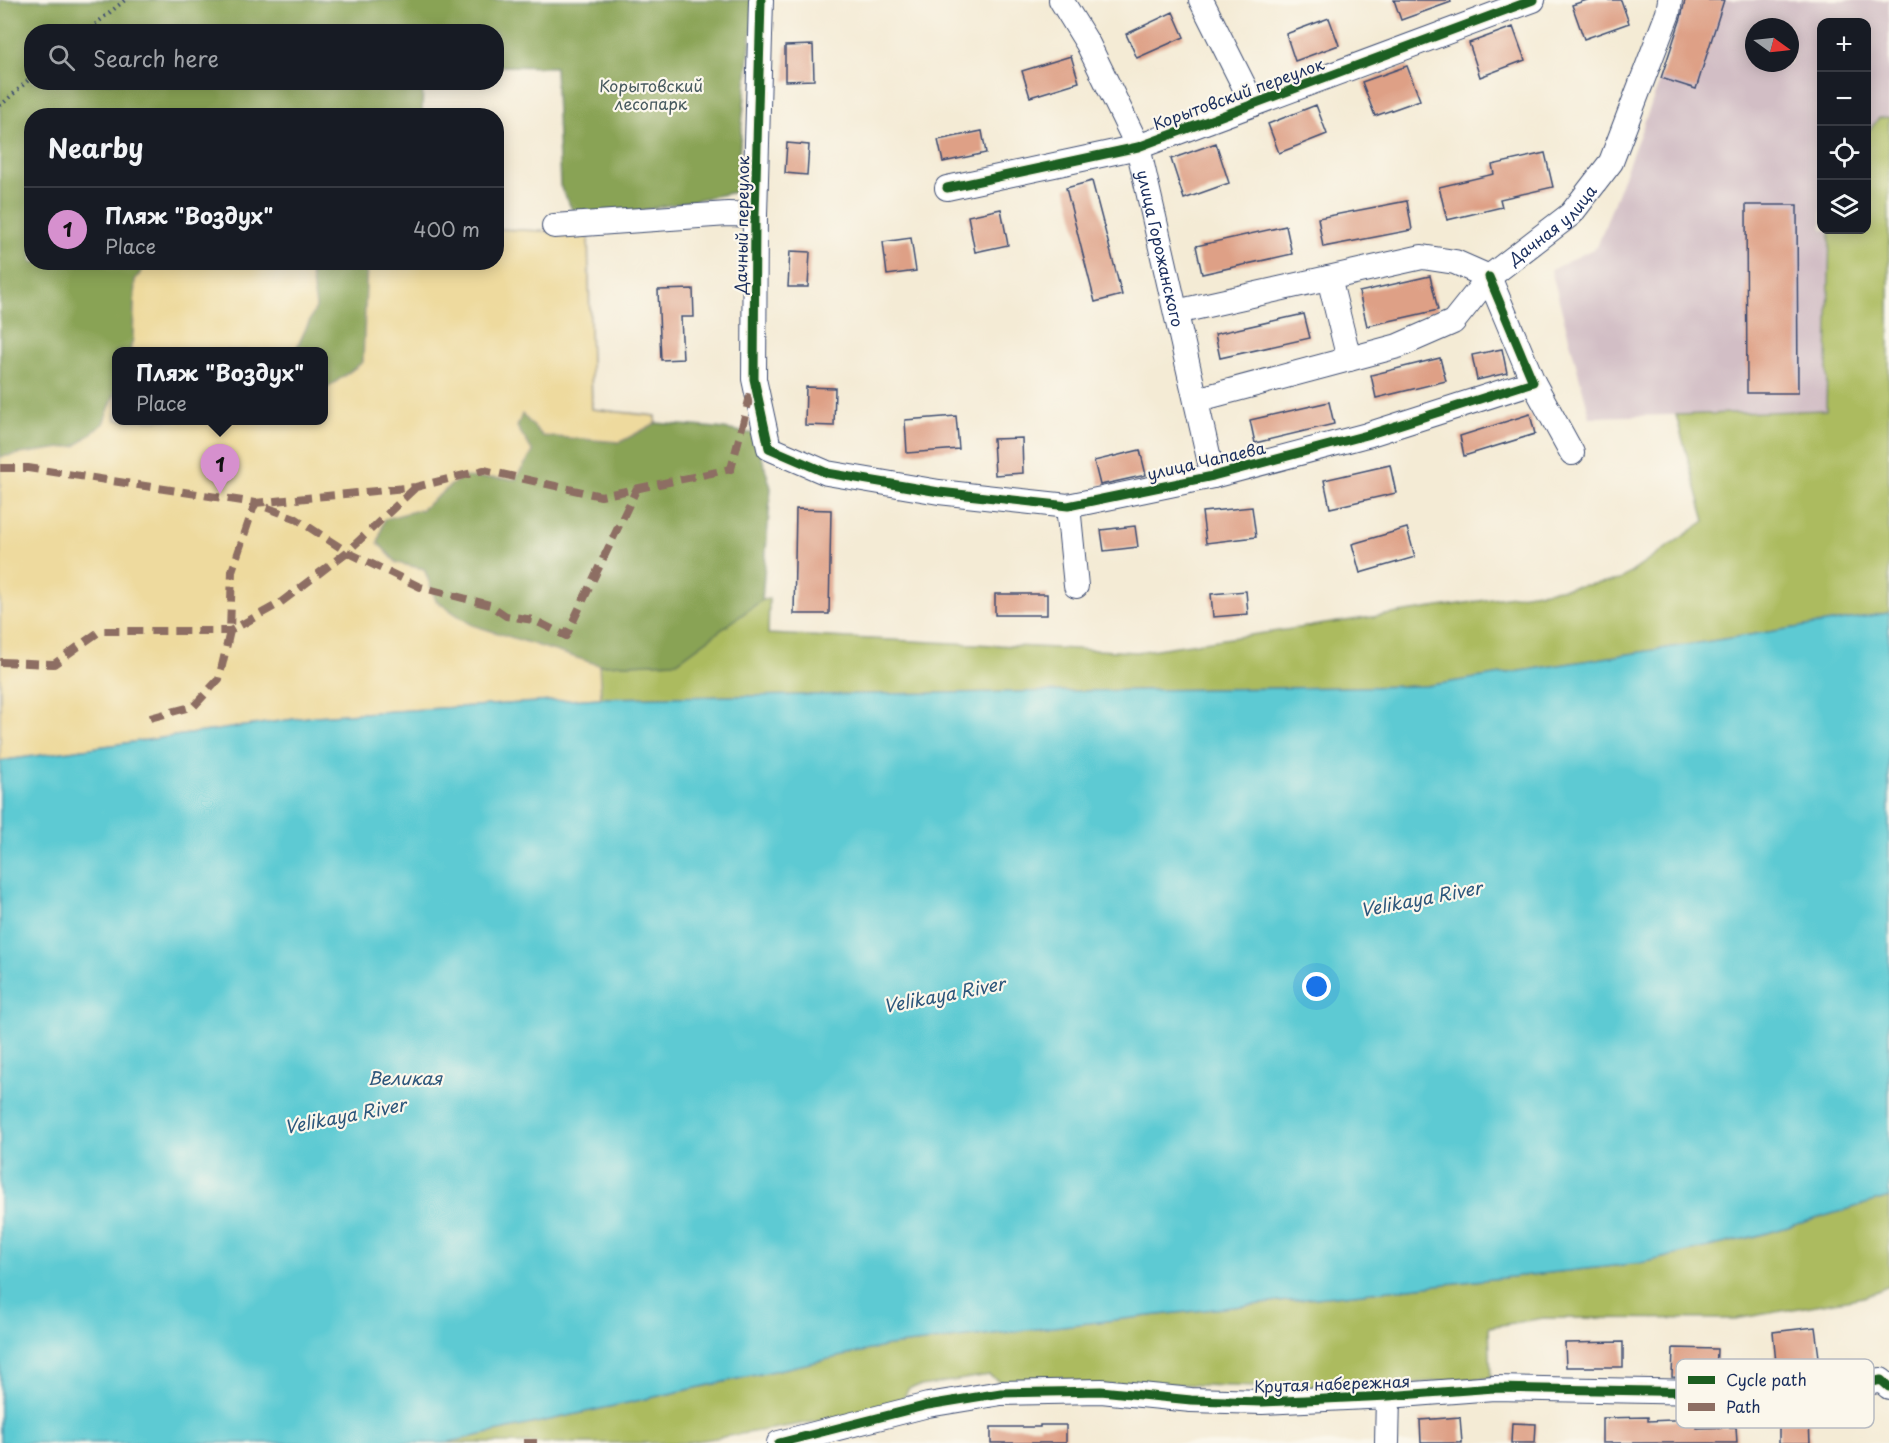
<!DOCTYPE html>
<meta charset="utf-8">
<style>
:root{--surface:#171b24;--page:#20242c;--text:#f1f3f6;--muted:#9ea1a6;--line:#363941;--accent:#d690ce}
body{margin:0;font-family:"Playpen Sans",sans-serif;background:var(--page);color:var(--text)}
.controls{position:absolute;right:18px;top:18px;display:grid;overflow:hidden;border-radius:12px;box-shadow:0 3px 15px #0003}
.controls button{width:54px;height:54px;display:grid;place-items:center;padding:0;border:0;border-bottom:2px solid var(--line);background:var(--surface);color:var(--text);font:30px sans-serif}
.compass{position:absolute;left:1745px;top:18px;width:54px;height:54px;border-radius:50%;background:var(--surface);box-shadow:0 3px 15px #0003;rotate:105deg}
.you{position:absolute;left:1317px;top:987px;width:21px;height:21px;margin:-15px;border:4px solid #fff;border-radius:50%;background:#1a73e8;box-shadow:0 0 0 9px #1a73e833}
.badge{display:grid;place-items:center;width:39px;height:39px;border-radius:50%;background:var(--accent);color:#111;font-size:20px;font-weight:700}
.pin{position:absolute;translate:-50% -50px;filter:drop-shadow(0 2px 3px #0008)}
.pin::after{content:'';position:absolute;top:32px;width:21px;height:18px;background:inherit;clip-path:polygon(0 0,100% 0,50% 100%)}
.popup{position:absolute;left:112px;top:347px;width:216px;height:78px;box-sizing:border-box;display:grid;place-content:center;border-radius:12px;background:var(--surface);filter:drop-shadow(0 2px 4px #0005);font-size:20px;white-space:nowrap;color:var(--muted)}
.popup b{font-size:22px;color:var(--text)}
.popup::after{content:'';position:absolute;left:50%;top:100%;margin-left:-12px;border:12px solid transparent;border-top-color:var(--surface)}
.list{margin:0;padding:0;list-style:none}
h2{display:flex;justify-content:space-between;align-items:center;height:78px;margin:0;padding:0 24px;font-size:26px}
h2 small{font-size:20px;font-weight:400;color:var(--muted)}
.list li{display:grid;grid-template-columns:39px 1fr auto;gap:18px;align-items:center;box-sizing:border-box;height:84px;padding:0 24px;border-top:2px solid var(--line)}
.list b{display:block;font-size:22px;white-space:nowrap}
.list p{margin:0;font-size:20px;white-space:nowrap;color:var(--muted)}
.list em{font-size:20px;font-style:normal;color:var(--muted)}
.icon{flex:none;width:33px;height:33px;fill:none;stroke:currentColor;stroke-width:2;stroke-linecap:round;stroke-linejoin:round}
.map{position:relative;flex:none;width:1889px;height:1443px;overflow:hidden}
.search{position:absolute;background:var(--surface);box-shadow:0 3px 15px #0003;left:24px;top:24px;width:480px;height:66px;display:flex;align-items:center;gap:15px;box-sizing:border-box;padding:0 21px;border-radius:24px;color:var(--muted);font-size:22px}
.panel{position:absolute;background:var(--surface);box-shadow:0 3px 15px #0003;left:24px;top:108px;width:480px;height:162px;border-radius:24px}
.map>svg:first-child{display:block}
.industrial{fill:#d2bec5;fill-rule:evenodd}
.green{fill:#acbb5e;stroke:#64755e;stroke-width:1.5}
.forest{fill:#89a355;stroke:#52695a;stroke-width:1.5}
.sand{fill:#eeda9e;stroke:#84847e;stroke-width:1.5}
.water{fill:#5dcad3;stroke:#3c7c98;stroke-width:1.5}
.building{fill:#dea086}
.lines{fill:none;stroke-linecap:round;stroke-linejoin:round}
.minor-casing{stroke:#3c4b70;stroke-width:26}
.path{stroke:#3c4b70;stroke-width:4;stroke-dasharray:1.5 4.5;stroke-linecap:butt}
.minor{stroke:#fff;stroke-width:24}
.quiet{stroke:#8d6e63;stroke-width:8;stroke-dasharray:15 8;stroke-linecap:butt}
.cycleway-casing{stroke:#fbf7ec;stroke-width:13}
.cycleway{stroke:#1b5e20;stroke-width:9}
.labels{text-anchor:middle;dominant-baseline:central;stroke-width:4.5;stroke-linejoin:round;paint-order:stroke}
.park-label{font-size:16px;fill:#46595e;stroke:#fbf7ec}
.street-label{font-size:16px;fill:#1b2f5e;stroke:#fbf7ec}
.water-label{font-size:18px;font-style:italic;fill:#2c567b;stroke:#fbf7ec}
.key{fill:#fbf7ec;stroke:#b8bbc1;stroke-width:1.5}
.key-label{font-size:16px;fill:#1b2f5e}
</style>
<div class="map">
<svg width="1889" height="1443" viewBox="0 0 1889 1443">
<rect width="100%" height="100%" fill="#fbf7ec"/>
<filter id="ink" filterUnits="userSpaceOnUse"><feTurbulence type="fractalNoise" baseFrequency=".0167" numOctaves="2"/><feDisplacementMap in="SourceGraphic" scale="12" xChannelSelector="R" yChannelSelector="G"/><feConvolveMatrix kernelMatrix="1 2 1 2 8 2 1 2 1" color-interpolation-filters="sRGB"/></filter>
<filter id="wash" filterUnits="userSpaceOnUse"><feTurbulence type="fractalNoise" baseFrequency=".008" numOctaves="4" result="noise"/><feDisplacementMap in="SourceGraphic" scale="24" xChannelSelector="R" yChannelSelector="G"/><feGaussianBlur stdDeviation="1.35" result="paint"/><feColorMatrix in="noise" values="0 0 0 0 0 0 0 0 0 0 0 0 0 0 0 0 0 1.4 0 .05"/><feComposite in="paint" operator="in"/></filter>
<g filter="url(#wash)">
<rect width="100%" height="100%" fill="#f4ebd5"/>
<!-- industrial -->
<path class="industrial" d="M1685 0H1889V117L1879 118 1867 133 1866 22H1822V230H1830L1826 411 1590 417 1551 270 1597 247 1661 78ZM1754 27H1790V63H1754Z"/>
<!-- green -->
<path class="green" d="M1889 117V613L1426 686 601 698 599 665 677 662 762 600 769 599 768 634 1137 652 1620 580 1705 521 1676 415 1826 410 1830 230H1866L1867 133 1879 118Z
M1889 1197V1286L1864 1297 1735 1319 1544 1318 1489 1327 1491 1378 1317 1389 1170 1384 1008 1387 989 1375 909 1388 898 1408 686 1443H444L888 1346 1158 1315 1641 1263 1764 1234Z"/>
<!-- forest -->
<path class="forest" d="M0 0H752L753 18 735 192 605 218 572 209 560 186 555 67 497 66 496 32H32V82L423 83 422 115 32 116V262L148 263 135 280 133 339 130 351 116 352V391L103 424 76 446 0 457Z
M302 263H367L363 362 326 389 324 388V352H295L316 307 309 265Z
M522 414 543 436 620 442 656 423 717 428 755 434 771 488 762 600 677 662 599 665 472 625 436 601 424 569 397 563 378 543 384 519 422 509 461 477 516 479 517 427Z"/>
<!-- sand -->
<path class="sand" d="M497 229 588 233 592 409 656 416V423L620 442 543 436 522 414 517 427 533 452 515 479 461 477 422 509 384 519 378 543 397 563 424 569 436 601 472 625 599 665 601 698 315 716 0 761V457L76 446 103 424 116 391V420H324V388L326 389 363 362 367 263 496 262Z
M302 263 309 265 316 307 295 351H130L133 339 135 280 148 263Z"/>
<!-- water -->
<path class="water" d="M1889 613V1197L1764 1234 1641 1263 1158 1315 888 1346 444 1443H0V761L315 716 601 698 1426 686Z"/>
<g id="blocks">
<!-- building -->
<path class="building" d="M1394 0H1450L1451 2 1401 20Z
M1587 0H1621L1629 23 1584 39 1572 5Z
M1685 0H1724L1696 89 1661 78 1681 18Z
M1173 12 1184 37 1137 58 1126 34Z
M1329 18 1339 45 1295 61 1286 34Z
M1513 27 1525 60 1480 77 1469 43Z
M813 45 814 80 785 81V46Z
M1071 56 1079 82 1030 97 1022 71Z
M1407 66 1420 100 1375 116 1362 82Z
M1316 105 1327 134 1279 153 1268 124Z
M982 131 986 153 943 162 938 140Z
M787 143 809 145 807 175 785 173Z
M1216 143 1229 183 1184 199 1171 159Z
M1545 153 1553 187 1500 199 1502 207 1447 220 1439 187 1494 174 1492 165Z
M1092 181 1122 295 1095 302 1066 188Z
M1407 201 1412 230 1323 247 1318 218Z
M1746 205H1797L1798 393H1747Z
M1001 209 1008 245 975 252 968 216Z
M1286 226 1292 254 1202 274 1196 246Z
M911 238 916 271 887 275 883 242Z
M790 251 810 252 808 287H788Z
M1430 276 1438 310 1367 326 1359 292Z
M693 289 694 317H681L683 359 661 360 658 290Z
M1304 314 1310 338 1220 358 1215 334Z
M1502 349 1507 373 1477 380 1472 355Z
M1440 358 1446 381 1376 398 1371 375Z
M806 387 835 388 834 426 805 425Z
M1329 402 1334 424 1255 443 1250 420Z
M1530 414 1535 434 1464 456 1460 436Z
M956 416 959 449 907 453 905 420Z
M1022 438 1023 473 995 475 993 439Z
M1140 450 1146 475 1100 485 1094 461Z
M1390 465 1396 493 1330 508 1324 480Z
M1252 507 1256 537 1206 543 1202 512Z
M796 509 831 510 829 614H794Z
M1135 526 1138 547 1104 551 1101 530Z
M1407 528 1415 557 1360 573 1352 544Z
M1246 591 1248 614 1213 617 1211 594Z
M995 594H1047V615H995Z
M1815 1327 1819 1357 1776 1363 1773 1332Z
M1623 1342V1367H1566L1565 1343Z
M1673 1348 1717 1349 1716 1378 1672 1377Z
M1460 1417 1462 1443H1421L1420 1420Z
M1648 1417V1421L1696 1419 1697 1428 1736 1427 1737 1443H1602V1418Z
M1779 1422H1809L1810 1443H1779Z
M1512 1423 1536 1424 1535 1443H1511Z
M1040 1425H1066V1443H991V1427H1040Z"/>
</g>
</g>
<g filter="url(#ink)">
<use href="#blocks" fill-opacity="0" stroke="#3c4b70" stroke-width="1.5"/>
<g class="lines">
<defs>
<g id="minor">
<path d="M761 0 755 215 754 379 769 448 827 473 939 492 1068 506 1213 476 1367 435 1533 382 1489 277 1453 322 1398 346 1196 400"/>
<path id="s1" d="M1061 0 1088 44 1138 147 1213 476"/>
<path d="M1201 0 1253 104"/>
<path d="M947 188 1138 147 1533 0"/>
<path d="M554 226 728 214 755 215"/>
<path d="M1329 278 1349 359"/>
<path id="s2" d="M1176 312 1422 257 1455 262 1489 277 1571 214 1611 162 1668 13 1670 0"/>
<path d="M1533 382 1572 453"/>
<path d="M1068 506 1076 586"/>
<path d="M779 1443 928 1405 1001 1393 1101 1391 1191 1400 1262 1402 1388 1396 1494 1388 1703 1392H1829L1881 1380 1889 1387"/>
<path d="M1387 1443 1388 1396"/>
</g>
</defs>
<!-- minor casing -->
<use href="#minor" class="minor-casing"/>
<!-- path -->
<path class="path" d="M86 32 125 0
M0 106 32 77"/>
<!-- minor -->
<use href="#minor" class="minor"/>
<!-- quiet -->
<path class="quiet" d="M0 468H28L255 503 416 487 484 470 601 496 731 469 753 385
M0 662 54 664 100 631H230L280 603 347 552 416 487
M150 718 194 706 219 679 230 631 232 571 255 503 295 518 347 552 420 587 490 605 506 616 534 620 566 636 637 488
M523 1443H537"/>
<defs>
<path id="cycleway" d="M761 0 755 215 754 379 769 448 827 473 939 492 1068 506 1213 476 1367 435 1533 382 1489 277
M947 188 1138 147 1533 0
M779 1443 928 1405 1001 1393 1101 1391 1191 1400 1262 1402 1388 1396 1494 1388 1703 1392H1829L1881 1380 1889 1387"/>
</defs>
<!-- cycleway casing -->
<use href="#cycleway" class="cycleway-casing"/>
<!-- cycleway -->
<use href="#cycleway" class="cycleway"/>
</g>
</g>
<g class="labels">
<!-- park labels -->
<g class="park-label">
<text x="651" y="85">Корытовский<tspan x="651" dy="18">лесопарк</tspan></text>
</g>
<!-- street labels -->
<g class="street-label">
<text transform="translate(1238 93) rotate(-20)">Корытовский переулок</text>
<text stroke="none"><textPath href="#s2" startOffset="405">Дачная улица</textPath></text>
<text transform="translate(741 225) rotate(-89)">Дачный переулок</text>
<text stroke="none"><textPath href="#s1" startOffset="270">улица Горожанского</textPath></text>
<text transform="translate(1206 460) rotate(-13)">улица Чапаева</text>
<text transform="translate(1332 1383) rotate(-2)">Крутая набережная</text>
</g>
<!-- water labels -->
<g class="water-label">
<text transform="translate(1421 898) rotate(-11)">Velikaya River</text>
<text transform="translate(944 994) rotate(-11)">Velikaya River</text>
<text x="405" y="1077">Великая</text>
<text transform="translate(345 1115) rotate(-11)">Velikaya River</text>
</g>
</g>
<!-- legend -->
<rect x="1676" y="1359" width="198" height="69" rx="9" class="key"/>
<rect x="1688" y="1376" width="27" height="8" fill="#1b5e20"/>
<rect x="1688" y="1403" width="27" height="8" fill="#8d6e63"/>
<g class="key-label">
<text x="1726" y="1386">Cycle path</text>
<text x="1726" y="1413">Path</text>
</g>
</svg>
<div class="controls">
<button>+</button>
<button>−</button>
<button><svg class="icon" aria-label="locate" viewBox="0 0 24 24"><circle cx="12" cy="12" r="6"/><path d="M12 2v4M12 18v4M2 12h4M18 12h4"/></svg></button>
<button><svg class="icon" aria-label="layers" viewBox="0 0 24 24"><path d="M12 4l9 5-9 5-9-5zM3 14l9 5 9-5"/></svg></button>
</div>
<svg class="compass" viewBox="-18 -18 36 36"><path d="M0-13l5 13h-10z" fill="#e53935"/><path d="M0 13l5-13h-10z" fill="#9ea1a6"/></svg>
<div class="you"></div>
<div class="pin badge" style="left:220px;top:494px">1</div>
<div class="popup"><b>Пляж &quot;Воздух&quot;</b>Place</div>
<div class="search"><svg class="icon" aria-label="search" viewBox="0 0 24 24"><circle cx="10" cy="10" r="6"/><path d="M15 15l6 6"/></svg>Search here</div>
<section class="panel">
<h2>Nearby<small></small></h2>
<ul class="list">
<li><span class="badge">1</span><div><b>Пляж &quot;Воздух&quot;</b><p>Place</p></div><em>400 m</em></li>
</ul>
</section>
</div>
